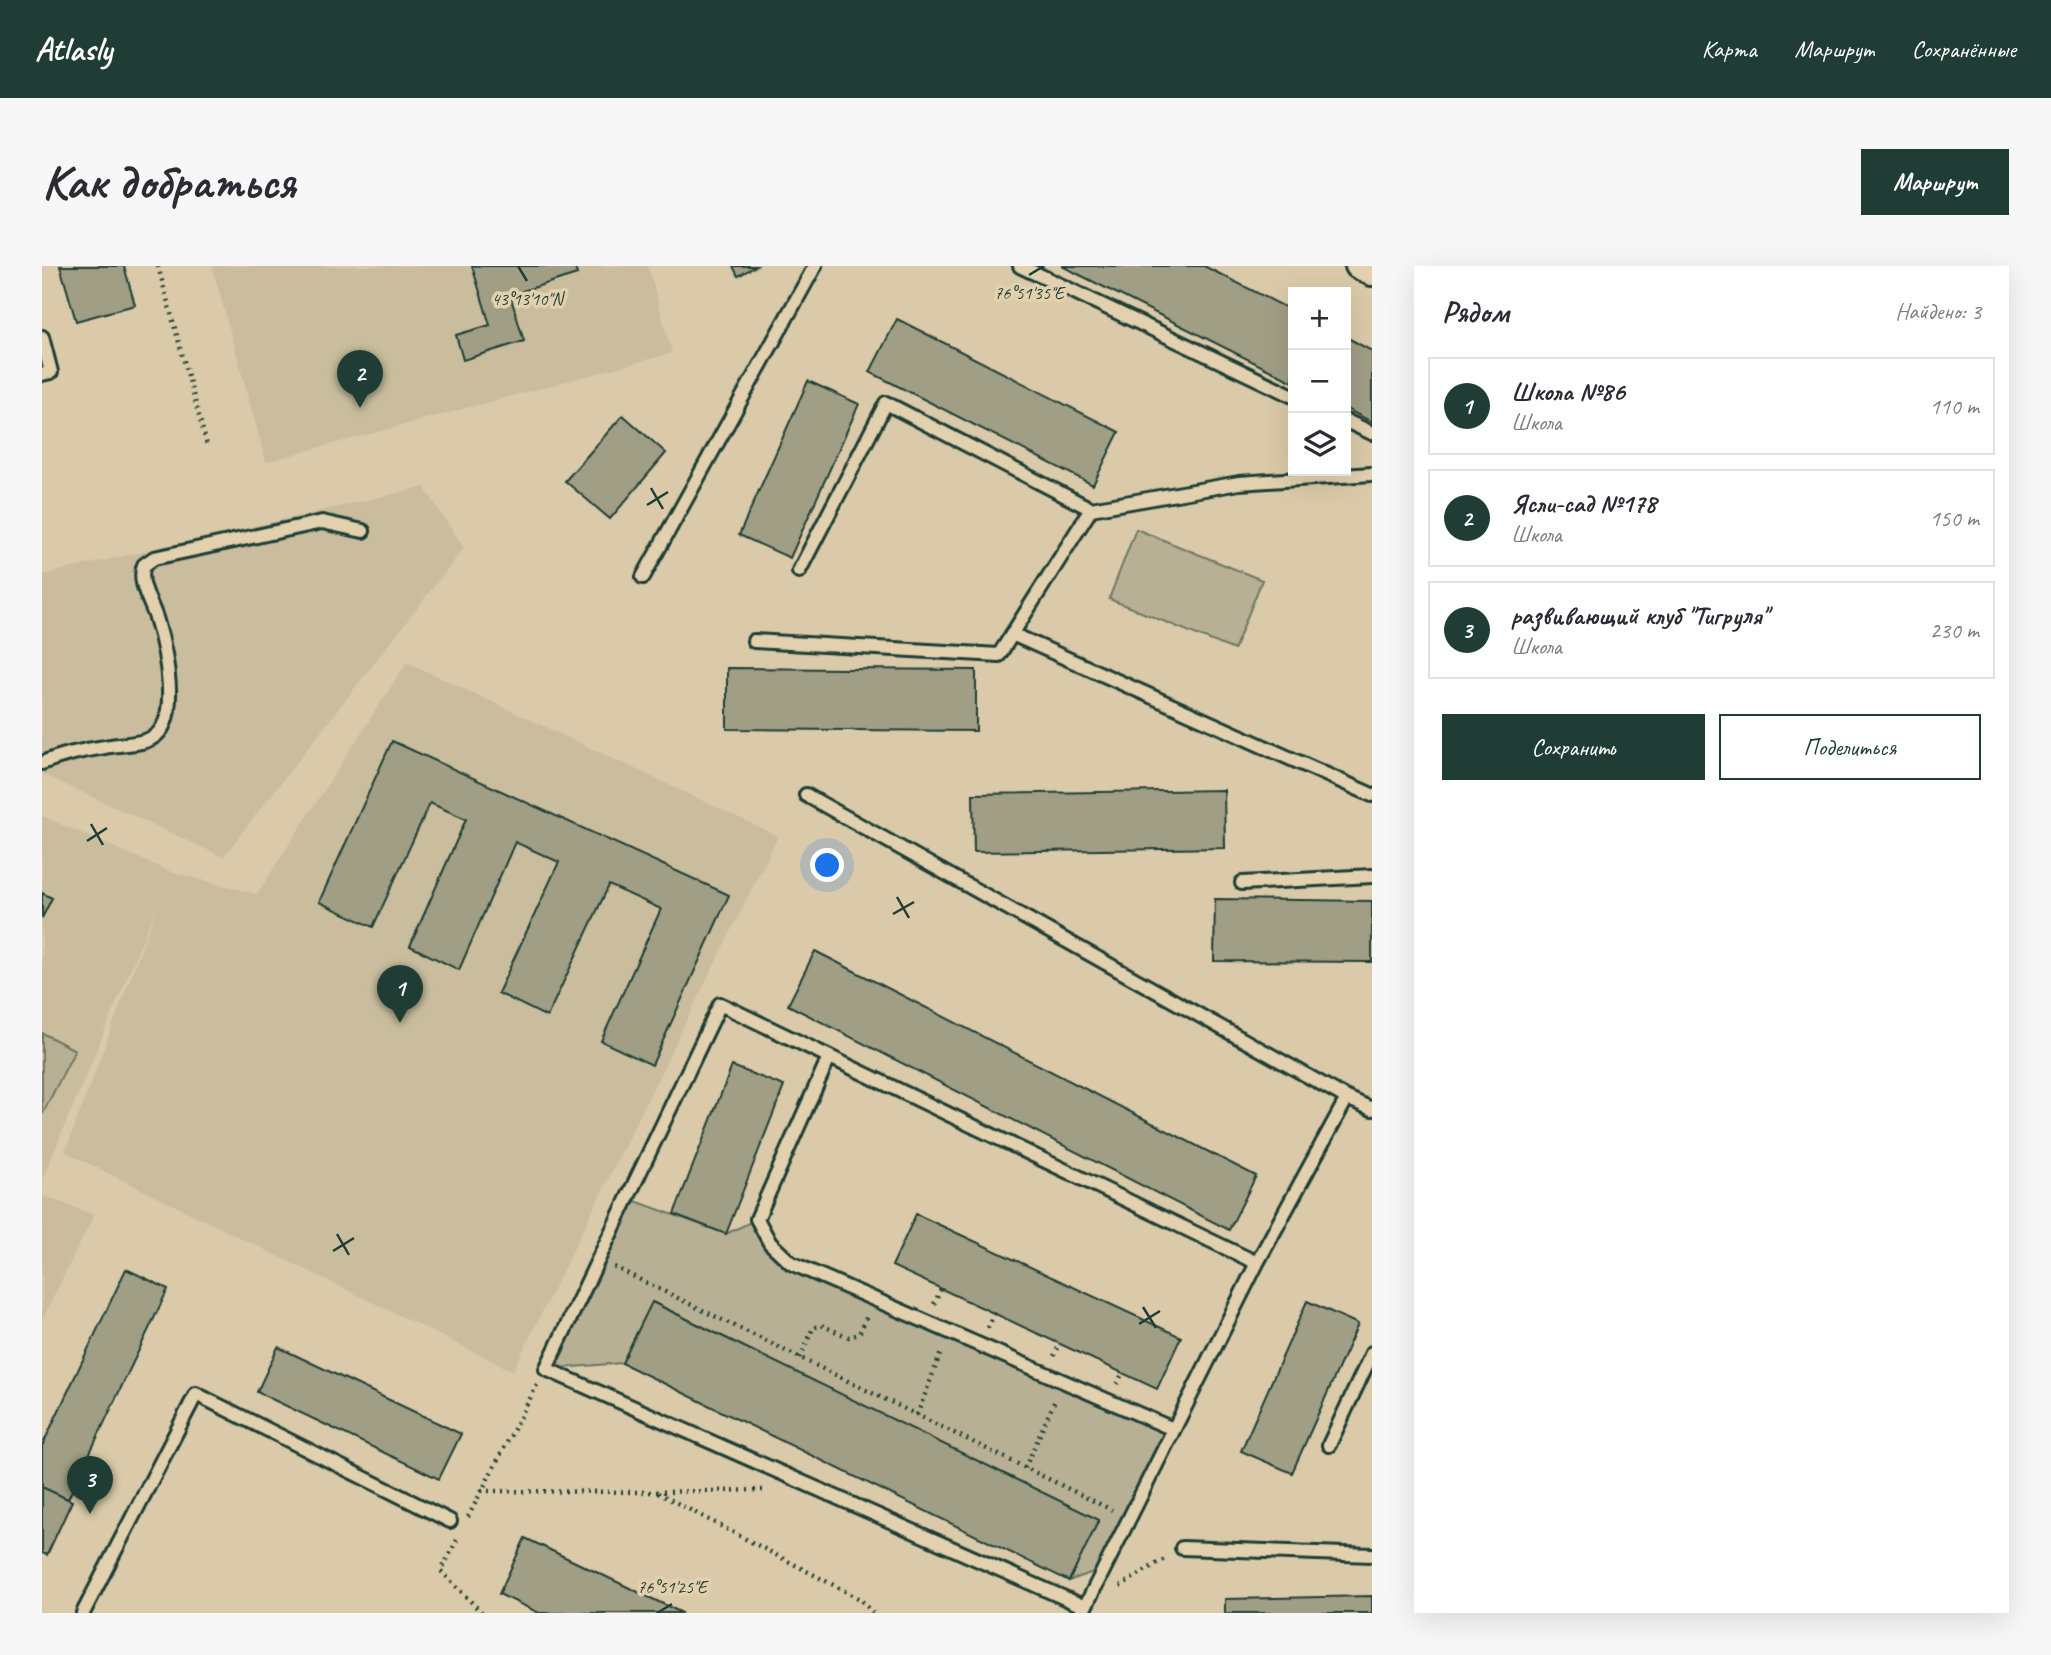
<!DOCTYPE html>
<html lang="ru">
<meta charset="utf-8">
<style>
:root{--surface:#fff;--page:#f7f7f7;--text:#2b2b33;--muted:#7c7c81;--line:#e1e1e2;--accent:#1f3d34}
body{margin:0;font-family:Caveat,sans-serif;background:var(--page);color:var(--text)}
.controls{position:absolute;right:21px;top:21px;display:grid;overflow:hidden;border-radius:0px;box-shadow:0 7px 28px #0002}
.controls button{width:63px;height:63px;display:grid;place-items:center;padding:0;border:0;border-bottom:2px solid var(--line);background:var(--surface);color:var(--text);font:35px sans-serif}
.you{position:absolute;left:786px;top:600px;width:24px;height:24px;margin:-18px;border:5px solid #fff;border-radius:50%;background:#1a73e8;box-shadow:0 0 0 10px #1a73e833}
.badge{display:grid;place-items:center;width:46px;height:46px;border-radius:50%;background:var(--accent);color:#fff;font-size:23px;font-weight:700}
.pin{position:absolute;translate:-50% -58px;filter:drop-shadow(0 2px 4px #0008)}
.pin::after{content:'';position:absolute;top:37px;width:24px;height:21px;background:inherit;clip-path:polygon(0 0,100% 0,50% 100%)}
.list{margin:0;padding:0;list-style:none}
h2{display:flex;justify-content:space-between;align-items:center;height:91px;margin:0;padding:0 28px;font-size:30px}
h2 small{font-size:23px;font-weight:400;color:var(--muted)}
.list li{display:grid;grid-template-columns:46px 1fr auto;gap:21px;align-items:center;box-sizing:border-box;height:98px;margin:0 14px 14px;padding:0 14px;border:2px solid var(--line);border-radius:0px}
.list b{display:block;font-size:26px;white-space:nowrap}
.list p{margin:0;font-size:23px;white-space:nowrap;color:var(--muted)}
.list em{font-size:23px;font-style:normal;color:var(--muted)}
.actions{display:flex;gap:14px;padding:21px 28px}
.actions a{flex:1;padding:16px 0;border:2px solid var(--accent);border-radius:0px;text-align:center;font-size:24px;color:var(--accent)}
.actions .main{background:var(--accent);color:#fff}
.icon{flex:none;width:38px;height:38px;fill:none;stroke:currentColor;stroke-width:2;stroke-linecap:round;stroke-linejoin:round}
.map{position:relative;flex:none;width:1330px;height:1347px;overflow:hidden;border-radius:0px}
header{display:flex;align-items:center;gap:42px;box-sizing:border-box;height:98px;padding:0 35px;background:var(--accent);color:#fff}
header strong{font-size:33px}
nav{display:flex;gap:38px;margin-inline-start:auto;font-size:24px}
.intro{display:flex;align-items:center;justify-content:space-between;box-sizing:border-box;height:168px;padding:0 42px}
h1{margin:0;font-size:49px}
.button{padding:18px 32px;border-radius:0px;background:var(--accent);color:#fff;font-size:24px;font-weight:700}
main{display:flex;gap:42px;padding:0 42px}
aside{flex:1;background:var(--surface);border-radius:0px;box-shadow:0 7px 28px #0002}
.map>svg:first-child{display:block}
.built{fill:#c9bd9e}
.green{fill:#b8b094;stroke:#6c7664;stroke-width:2}
.building{fill:#a09f85;stroke:#1f3d34;stroke-width:2}
.lines{fill:none;stroke-linecap:round;stroke-linejoin:round}
.service-casing{stroke:#1f3d34;stroke-width:18}
.minor-casing{stroke:#1f3d34;stroke-width:30}
.path{stroke:#1f3d34;stroke-width:4.5;stroke-dasharray:2 5;stroke-linecap:butt}
.service{stroke:#e2d0ae;stroke-width:12}
.minor{stroke:#e2d0ae;stroke-width:24}
.ticks{fill:none;stroke:#1f3d34;stroke-width:2.5}
.ticks-label{font-size:18px;text-anchor:middle;fill:#1f3d34;stroke:#e2d0ae;stroke-width:7;stroke-linejoin:round;paint-order:stroke}
</style>
<header>
<strong>Atlasly</strong>
<nav><a>Карта</a><a>Маршрут</a><a>Сохранённые</a></nav>
</header>
<div class="intro"><h1>Как добраться</h1><a class="button">Маршрут</a></div>
<main>
<div class="map">
<svg width="1330" height="1347" viewBox="0 0 1330 1347">
<rect width="100%" height="100%" fill="#dacaa9"/>
<filter id="ink" filterUnits="userSpaceOnUse"><feTurbulence type="fractalNoise" baseFrequency=".0143" numOctaves="2"/><feDisplacementMap in="SourceGraphic" scale="14" xChannelSelector="R" yChannelSelector="G"/><feConvolveMatrix kernelMatrix="1 2 1 2 8 2 1 2 1" color-interpolation-filters="sRGB"/></filter>
<g filter="url(#ink)">
<!-- built -->
<path class="built" d="M170 0H606L630 87 224 196Z
M382 221 422 282 181 591 0 508V309Z
M365 396 736 570 471 1105 23 886 118 633 0 914V550L129 606 215 628Z
M0 929 52 949 0 1054Z"/>
<!-- green -->
<path class="green" d="M1094 263 1220 314 1192 384 1067 333Z
M0 767 33 784 0 849Z
M585 932 684 968 715 953 749 997 1131 1163 1062 1302 1027 1315 1056 1254 611 1036 580 1097 504 1103Z"/>
<!-- building -->
<path class="building" d="M18 0H82L93 39 34 55Z
M430 0H532L535 8 468 29 482 75 421 94 414 69 448 59Z
M691 0H714L696 10Z
M1020 0H1162L1251 45V116Z
M855 53 1077 166 1051 219 828 106Z
M1304 71 1330 85V156L1304 143Z
M766 115 817 138 748 292 697 269Z
M581 149 624 187 568 253 523 215Z
M685 402 934 404V465L685 463Z
M350 475 687 629 610 799 559 775 619 643 567 619 505 751 456 727 517 596 473 576 417 704 368 680 424 553 388 537 331 661 277 636Z
M1182 524 1183 582 932 586 931 528Z
M0 627 10 632 0 652Z
M1173 633 1330 635V696L1172 695Z
M773 685 1214 910 1187 964 746 739Z
M690 800 742 820 684 968 632 948Z
M874 948 1139 1071 1115 1123 850 1000Z
M84 1003 126 1023 26 1233 0 1221V1180Z
M1265 1035 1316 1058 1250 1207 1199 1185Z
M610 1036 1057 1254 1027 1315 580 1097Z
M236 1081 419 1168 397 1213 215 1126Z
M0 1221 30 1235 5 1289 0 1287Z
M483 1272 640 1347H497L457 1328Z
M1330 1330V1347H1183V1333Z"/>
<g class="lines">
<defs>
<path id="service" d="M978 0 1251 130
M0 71 9 106 0 108
M1304 155 1330 167
M757 305 844 137 1049 243 1197 217 1330 208
M601 311 773 0
M970 368 1330 529
M712 375 957 389 1049 243
M0 497C19 489 42 484 63 481 77 478 98 479 110 472 140 456 123 382 115 355 110 337 95 317 102 299L112 292 280 256 321 265
M764 529 1305 832 1215 997 678 738 504 1103 1043 1341 1215 997
M1200 617 1330 610
M787 791 715 953 728 977 749 997 1131 1163
M1305 832 1330 843
M1287 1179 1330 1087
M1140 1282 1330 1289
M41 1347 154 1128 408 1255"/>
<path id="minor" d="M1316 0 1330 7"/>
</defs>
<!-- service casing -->
<use href="#service" class="service-casing"/>
<!-- minor casing -->
<use href="#minor" class="minor-casing"/>
<!-- path -->
<path class="path" d="M116 0 165 179
M572 1001 1070 1244
M892 1038 899 1023
M946 1062 952 1048
M1012 1090 1018 1078
M758 1092 771 1062 779 1059 807 1071 817 1068 825 1050
M1075 1118 1080 1108
M875 1149 900 1084
M983 1202 1014 1132
M439 1225 614 1226 725 1224
M616 1227 818 1333 831 1347
M426 1251 495 1119
M415 1274 399 1305 440 1347
M1078 1320 1124 1292"/>
<!-- service -->
<use href="#service" class="service"/>
<!-- minor -->
<use href="#minor" class="minor"/>
</g>
</g>
<!-- ticks -->
<path class="ticks" d="M476 0 485 15M987 9 1002 0M609 222 621 243M605 239 626 226M49 558 61 579M45 575 65 562M855 631 867 652M851 648 872 636M295 968 307 989M291 985 312 972M1101 1041 1114 1062M1097 1058 1118 1045M615 1347 630 1338"/>
<g class="ticks-label">
<text x="987" y="33">76°51'35"E</text>
<text x="485" y="39">43°13'10"N</text>
<text x="630" y="1327">76°51'25"E</text>
</g>
</svg>
<div class="controls">
<button>+</button>
<button>−</button>
<button><svg class="icon" aria-label="layers" viewBox="0 0 24 24"><path d="M12 4l9 5-9 5-9-5zM3 14l9 5 9-5"/></svg></button>
</div>
<div class="you"></div>
<div class="pin badge" style="left:358px;top:757px">1</div>
<div class="pin badge" style="left:318px;top:142px">2</div>
<div class="pin badge" style="left:48px;top:1248px">3</div>
</div>
<aside>
<h2>Рядом<small>Найдено: 3</small></h2>
<ul class="list">
<li><span class="badge">1</span><div><b>Школа №86</b><p>Школа</p></div><em>110 m</em></li>
<li><span class="badge">2</span><div><b>Ясли-сад №178</b><p>Школа</p></div><em>150 m</em></li>
<li><span class="badge">3</span><div><b>развивающий клуб &quot;Тигруля&quot;</b><p>Школа</p></div><em>230 m</em></li>
</ul>
<div class="actions"><a class="main">Сохранить</a><a>Поделиться</a></div>
</aside>
</main>
